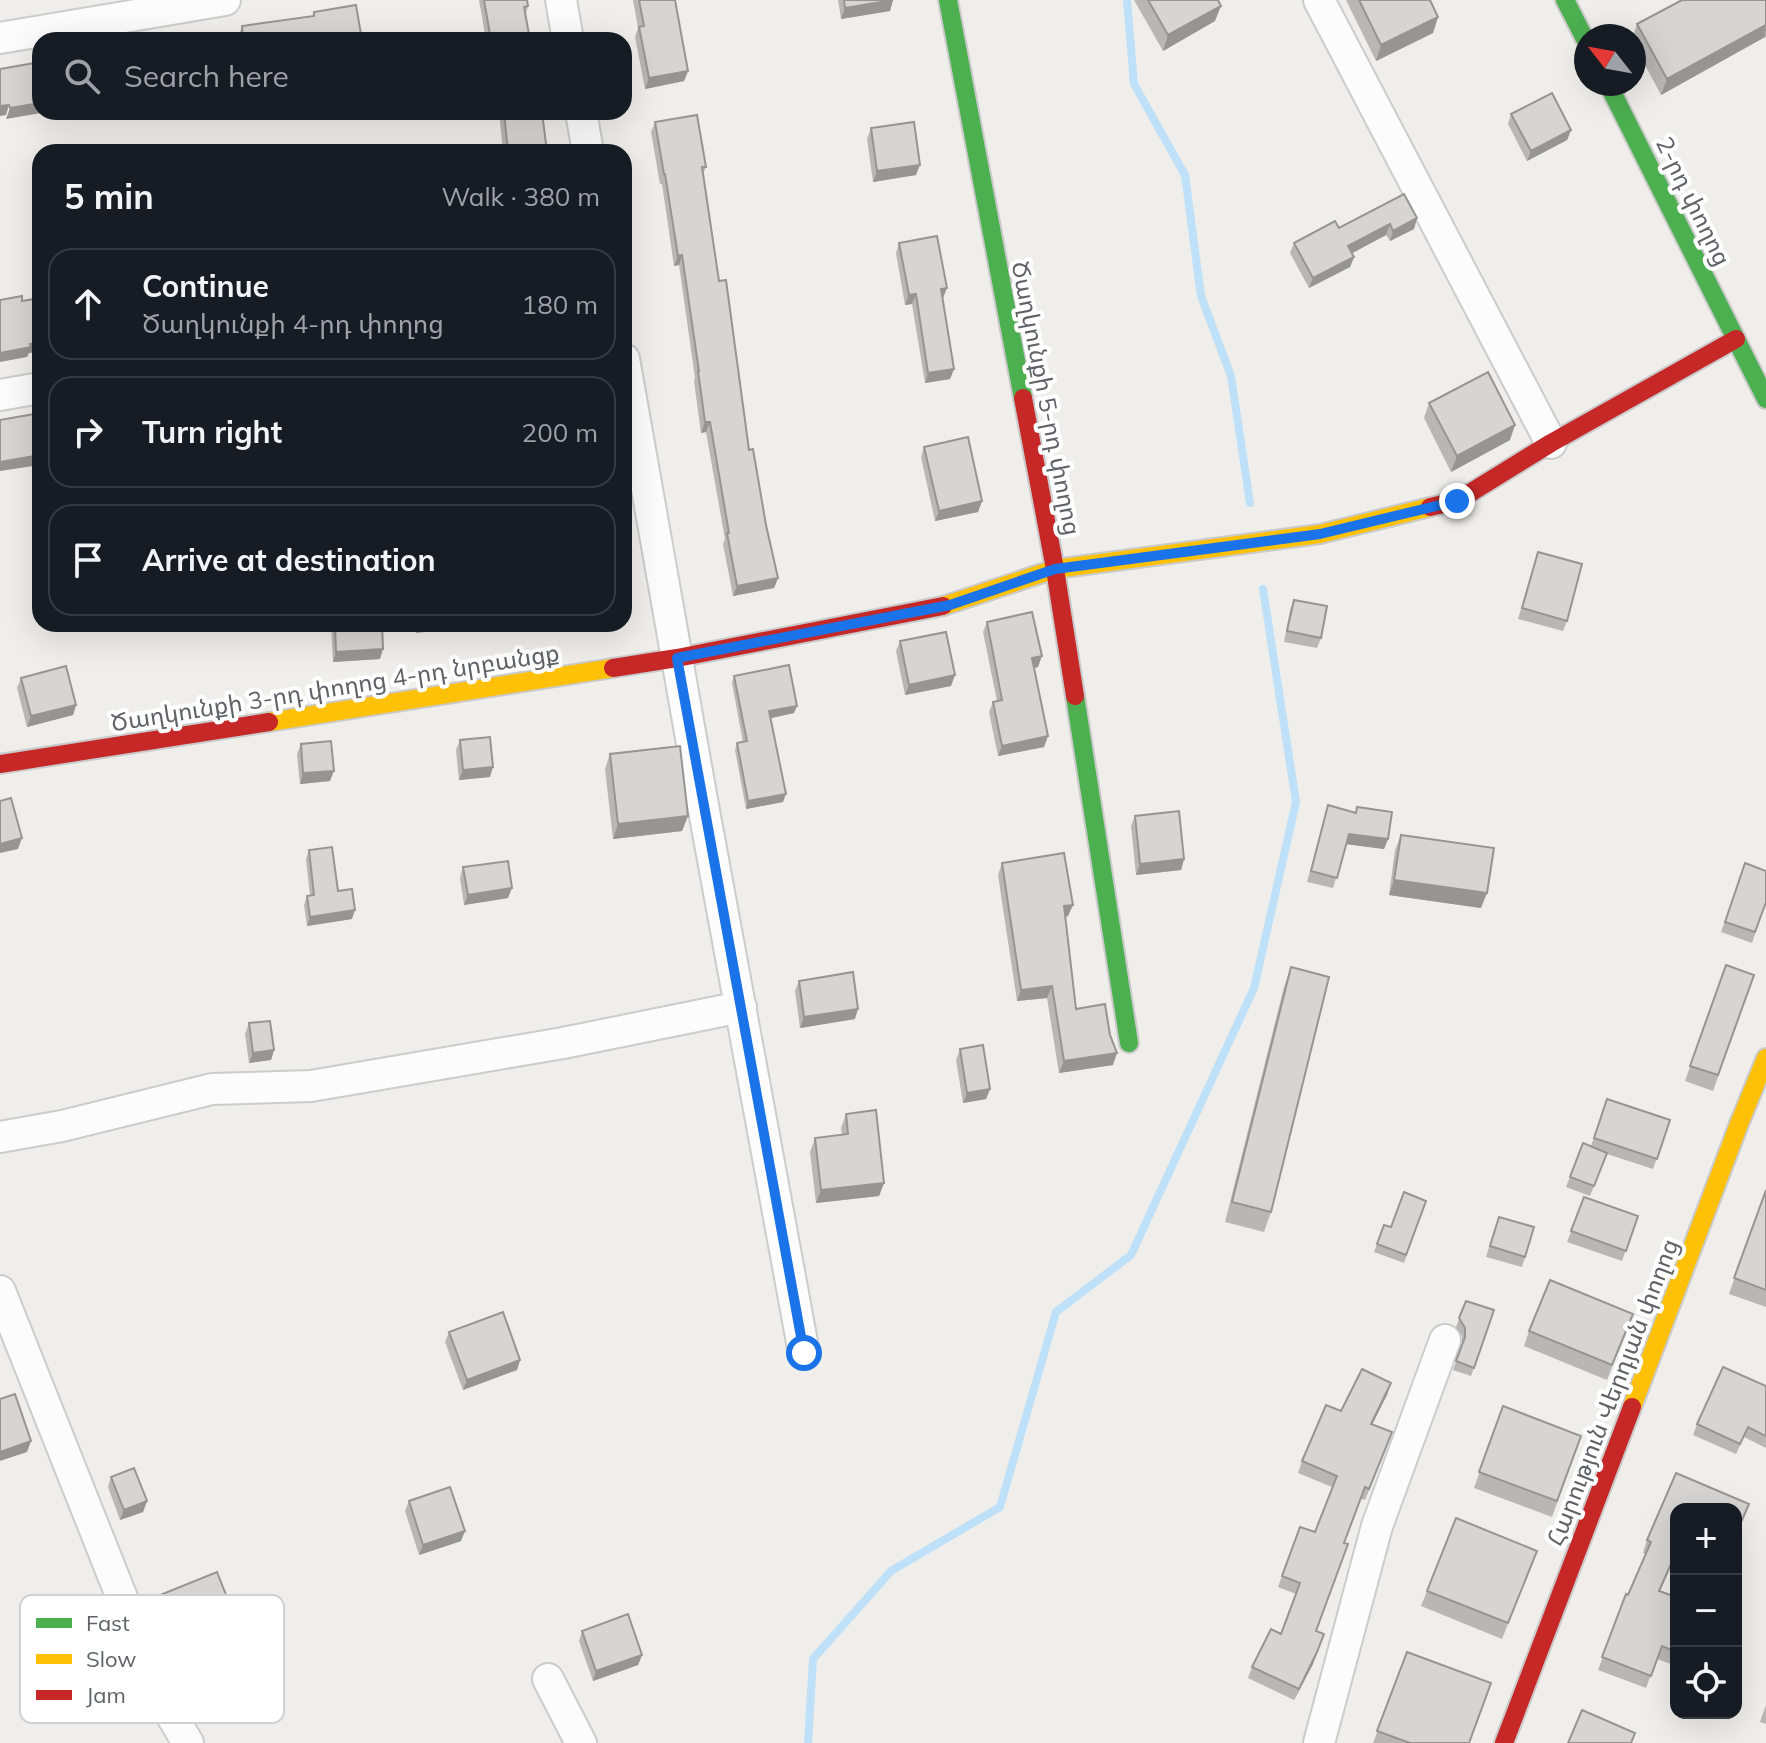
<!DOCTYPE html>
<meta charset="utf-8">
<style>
:root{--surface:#171b24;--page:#20242c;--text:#f1f3f6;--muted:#9ea1a6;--line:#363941}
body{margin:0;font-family:Mulish,"Noto Sans Armenian",sans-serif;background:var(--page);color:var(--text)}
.controls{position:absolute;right:24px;bottom:24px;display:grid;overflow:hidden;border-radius:16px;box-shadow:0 8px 32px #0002}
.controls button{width:72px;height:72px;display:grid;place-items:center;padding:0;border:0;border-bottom:2px solid var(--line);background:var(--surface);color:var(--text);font:40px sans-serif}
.compass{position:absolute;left:1574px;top:24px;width:72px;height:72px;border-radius:50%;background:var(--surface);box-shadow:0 8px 32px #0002;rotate:301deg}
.stop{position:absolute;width:24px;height:24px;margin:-18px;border:6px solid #1a73e8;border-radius:50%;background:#fff}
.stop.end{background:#1a73e8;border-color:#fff;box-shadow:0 2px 8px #0008}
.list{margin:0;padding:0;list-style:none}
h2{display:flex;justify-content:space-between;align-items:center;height:104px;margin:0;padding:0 32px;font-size:34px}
h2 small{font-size:26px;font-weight:400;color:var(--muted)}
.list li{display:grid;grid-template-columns:52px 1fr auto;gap:24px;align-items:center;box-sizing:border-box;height:112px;margin:0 16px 16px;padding:0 16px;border:2px solid var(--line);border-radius:24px}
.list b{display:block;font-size:30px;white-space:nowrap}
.list p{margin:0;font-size:26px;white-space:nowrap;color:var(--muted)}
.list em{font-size:26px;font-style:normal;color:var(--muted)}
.icon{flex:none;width:44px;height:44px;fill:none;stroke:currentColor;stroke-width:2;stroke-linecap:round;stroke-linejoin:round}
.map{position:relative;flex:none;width:1766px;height:1743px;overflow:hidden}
.search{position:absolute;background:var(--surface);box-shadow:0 8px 32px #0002;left:32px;top:32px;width:600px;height:88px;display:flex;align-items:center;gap:20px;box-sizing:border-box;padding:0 28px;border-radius:24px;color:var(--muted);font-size:30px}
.panel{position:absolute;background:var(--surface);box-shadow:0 8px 32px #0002;left:32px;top:144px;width:600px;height:488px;border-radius:24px}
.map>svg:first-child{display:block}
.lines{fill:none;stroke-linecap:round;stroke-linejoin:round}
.stream{stroke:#bfe0f9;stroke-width:8}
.street-casing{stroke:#cbcccc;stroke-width:34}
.fast-casing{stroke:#cacacb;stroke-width:22}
.slow-casing{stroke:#cacacb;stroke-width:22}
.jam-casing{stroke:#cacacb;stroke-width:22}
.street{stroke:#fdfcfc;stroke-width:30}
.fast{stroke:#4caf50;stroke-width:18}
.slow{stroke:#ffc107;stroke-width:18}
.jam{stroke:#c62828;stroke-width:18}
.wall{fill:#b8b7b5}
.shaded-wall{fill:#969594}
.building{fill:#d6d5d3;stroke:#969594;stroke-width:2}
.route{stroke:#1a73e8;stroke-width:10}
.labels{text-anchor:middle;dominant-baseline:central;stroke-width:8;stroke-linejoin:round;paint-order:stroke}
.street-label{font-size:24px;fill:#5f6368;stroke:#fff}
.key{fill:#fff;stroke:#cfd0d2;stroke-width:2}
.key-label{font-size:22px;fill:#5f6368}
</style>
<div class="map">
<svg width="1766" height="1743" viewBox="0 0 1766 1743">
<rect width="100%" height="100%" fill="#efeeea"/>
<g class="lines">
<!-- stream -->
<path class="stream" d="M1127 0 1134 84 1185 175 1201 296 1231 376 1250 503
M808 1743 813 1659 891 1571 1000 1507 1056 1312 1131 1255 1254 988 1296 802 1263 589"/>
<defs>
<path id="street" d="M561 0 568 40
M1319 0 1551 443
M0 38 225 0
M581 112 588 152
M624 359 702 800 804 1353
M0 395 40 388
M0 1137 62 1126 212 1089 311 1086 563 1043 741 1007
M0 1291 163 1701 188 1743
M548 1679 581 1743
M1319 1743 1377 1526 1445 1340"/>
<path id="fast" d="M948 0 1023 398
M1565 0 1586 41
M1608 84 1766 399
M1075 696 1129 1043"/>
<path id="slow" d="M943 606 1055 569 1320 534 1430 507
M269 722 613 668
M1632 1407 1739 1124 1766 1058"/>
<path id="jam" d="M1023 398 1055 569 1075 696
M1430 507 1457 501 1551 443 1736 339
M613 668 677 658 943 606
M0 764 269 722
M1504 1743 1632 1407"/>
</defs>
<!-- street casing -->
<use href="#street" class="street-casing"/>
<!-- fast casing -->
<use href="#fast" class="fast-casing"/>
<!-- slow casing -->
<use href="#slow" class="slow-casing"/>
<!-- jam casing -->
<use href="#jam" class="jam-casing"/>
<!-- street -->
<use href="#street" class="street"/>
<!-- fast -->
<use href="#fast" class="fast"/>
<!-- slow -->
<use href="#slow" class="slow"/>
<!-- jam -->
<use href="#jam" class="jam"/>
</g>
<!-- wall -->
<path class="wall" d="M479 0H527L528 6 526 14 530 40H486Z
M633 0H675L688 71 684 81 645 89 635 37 638 28Z
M838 0H893L890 11 841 19Z
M1134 0H1218L1215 21 1163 51Z
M1346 0H1430L1438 17 1433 33 1376 61Z
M1766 0V38L1765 37 1661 95 1634 44V36H1633L1637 24Z
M314 12 362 40H238V37L242 26 312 17Z
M499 112H542L547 152H503Z
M1511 114 1571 130 1567 140 1527 161 1508 124Z
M655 122 706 167 703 174 719 281 749 450 778 578 774 588 733 596 723 544 725 539 706 432 701 433 694 381 695 378 679 265 674 266 662 184H660L651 132Z
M871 128 916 175 873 182 867 139Z
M1417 218 1414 229 1390 241 1386 235 1352 253 1354 257 1350 267 1309 288 1290 253 1294 243 1339 228Z
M899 243 954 369 950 379 925 383 912 304 905 305 896 253Z
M1429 403 1510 440 1451 472 1424 418Z
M924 447 982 501 978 512 935 521 921 457Z
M1538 552 1567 621 1563 631 1518 619Z
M1294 600 1321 638 1317 648 1284 642 1290 610Z
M987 622 1038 667 1034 668 1048 736 1044 747 998 756 989 712 993 702 997 701 983 632Z
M331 624H382L380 659 333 662Z
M900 641 951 686 905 695 896 651Z
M734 676 794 713 771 718 783 802 746 809 735 750 737 743 743 742 732 683Z
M21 678 76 705 73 715 27 727 17 688Z
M460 740 490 777 459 780 456 750Z
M301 744 330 781 300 784 297 754Z
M610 754 688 816 682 831 613 839 605 769Z
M1328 805 1355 813 1357 807 1388 839 1384 849 1346 844 1333 888 1307 882Z
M1135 816 1184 859 1181 870 1136 875 1131 826Z
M1401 835 1481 908 1389 895 1395 850Z
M309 850 338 891 352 919 307 926 304 905 307 896H310L306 859Z
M1002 863 1068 916 1065 917 1076 1009 1113 1065 1059 1073 1047 998 1017 1001 998 875Z
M1745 863 1766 902 1752 943 1721 932Z
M463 867 508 898 464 905 460 878Z
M1726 965 1754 975 1713 1091 1685 1081Z
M1291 967 1271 1212 1264 1232 1225 1222 1284 987Z
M799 981 855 1019 800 1028 795 991Z
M249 1023 274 1050 271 1060 249 1063 245 1034Z
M960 1049 990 1089 986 1099 963 1103 956 1060Z
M1607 1099 1670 1120 1653 1169 1607 1154 1590 1196 1566 1187 1583 1143 1591 1146Z
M846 1114 884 1183 879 1196 816 1203 810 1152 815 1138 842 1135 841 1128Z
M1766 1190V1307L1729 1294Z
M1584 1197 1638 1216 1622 1261 1567 1242Z
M1426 1201 1404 1263 1374 1252 1384 1225 1391 1227Z
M1495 1227 1525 1257 1522 1267 1486 1257Z
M1466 1301 1494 1310 1471 1376 1453 1370 1462 1345V1336L1456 1327Z
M1627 1329 1607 1380 1524 1346 1529 1331Z
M449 1332 520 1360 517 1370 463 1390 445 1342Z
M1391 1383 1372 1424 1388 1444 1365 1500 1361 1499 1344 1543 1316 1631 1324 1634 1313 1664 1294 1700 1248 1678 1252 1667 1281 1634 1296 1594 1278 1587 1300 1527 1315 1532 1332 1487 1298 1473 1302 1461 1341 1411Z
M1766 1386V1448L1744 1437 1736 1454 1693 1435 1697 1424Z
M1503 1406 1581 1436 1552 1517 1474 1488Z
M1676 1473 1749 1504 1736 1536V1509H1676V1567L1671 1565 1660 1591 1676 1597 1675 1613H1676V1666L1657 1659 1646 1688 1598 1670 1626 1594 1628 1595 1646 1554 1643 1553 1647 1540Z
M111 1477 147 1501 143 1512 120 1520 108 1487Z
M409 1501 461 1541 419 1555 405 1511Z
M1537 1551 1502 1639 1421 1606 1427 1591Z
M160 1595 232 1610 228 1620 171 1643 156 1606Z
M582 1631 642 1655 638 1665 593 1681 579 1641Z
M1407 1652 1469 1743H1373Z
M1766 1705V1724L1760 1722Z"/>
<!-- shaded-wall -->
<path class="shaded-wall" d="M893 0 890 11 841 19 845 8Z
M1221 6 1215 21 1163 51 1168 35Z
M1438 17 1433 33 1376 61 1381 45Z
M1766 25 1765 37 1661 95 1667 79Z
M688 71 684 81 645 89 649 78Z
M40 103V112H47L6 119 10 108Z
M9 105 6 115 0 116V106Z
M1571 130 1567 140 1527 161 1531 151Z
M920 165 916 175 873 182 877 171Z
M1417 218 1414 229 1390 241 1393 231Z
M1390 224 1386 235 1345 257 1348 246Z
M682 255 679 265 674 266 678 256Z
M1354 257 1350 267 1309 288 1313 278Z
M947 288 943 298 941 289Z
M916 294 912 304 905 305 909 295Z
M40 342V352L29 353 27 357 0 362V353L30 344Z
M954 369 950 379 925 383 928 373Z
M705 422H710L706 432 701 433Z
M1515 425 1510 440 1451 472 1457 456Z
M40 455V465L0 471V462Z
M982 501 978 512 935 521 939 511Z
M778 578 774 588 733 596 737 586Z
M419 624H467L466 627 416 633Z
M383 649 380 659 333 662 336 652Z
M1042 656 1038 667 1028 669 1032 658Z
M955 675 951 686 905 695 909 685Z
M76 705 73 715 27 727 31 716Z
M797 706 794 713 767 719 769 711Z
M1048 736 1044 747 998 756 1002 746Z
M493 767 490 777 459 780 463 770Z
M334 771 330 781 300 784 303 773Z
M786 794 783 802 746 809 748 801Z
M688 816 682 831 613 839 618 824Z
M1349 834 1388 839 1384 849 1345 844Z
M22 838 18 849 0 853V844Z
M1184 859 1181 870 1136 875 1140 864Z
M1394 880 1487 893 1481 908 1389 895Z
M512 888 508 898 464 905 468 895Z
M1073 905 1068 916 1060 918 1064 906Z
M355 910 352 919 307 926 310 917Z
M1052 986 1047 998 1017 1001 1021 990Z
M858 1009 855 1019 800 1028 804 1017Z
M274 1050 271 1060 249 1063 253 1053Z
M1117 1053 1113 1065 1059 1073 1064 1061Z
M990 1089 986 1099 963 1103 967 1093Z
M884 1183 879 1196 816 1203 821 1190Z
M520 1360 517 1370 463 1390 467 1380Z
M1391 1383 1387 1395 1367 1435 1371 1424Z
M31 1441 27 1452 0 1461V1452Z
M147 1501 143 1512 120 1520 124 1510Z
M465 1531 461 1541 419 1555 423 1545Z
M232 1610 228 1620 171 1643 175 1633Z
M1317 1652 1313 1664 1294 1700 1299 1689Z
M642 1655 638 1665 593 1681 596 1671Z"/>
<!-- building -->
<path class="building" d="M484 0H527L528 6 524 7 530 40H491Z
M639 0H675L688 71 649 78 639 27 644 26Z
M844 0H893L845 8Z
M1148 0H1218L1221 6 1168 35Z
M1359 0H1430L1438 17 1381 45Z
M1682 0H1766V25L1667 79 1637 24Z
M356 5 362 40H243L242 26 314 16V12Z
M199 33 200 40H161V39Z
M40 62V103L10 108 9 105 0 106V69Z
M1552 93 1571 130 1531 151 1511 114Z
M504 112H542L547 152H508Z
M697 115 706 167H702L719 281 726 280 749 450 753 449 766 525 778 578 737 586 727 533H729L710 422H705L698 371H699L682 255 678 256 665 174H664L655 122Z
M914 122 920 165 877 171 871 128Z
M1404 194 1417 218 1393 231 1390 224 1348 246 1354 257 1313 278 1294 243 1335 221 1339 228Z
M937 236 947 288 941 289 954 369 928 373 916 294 909 295 899 243Z
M22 296V301L40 298V342L30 344 31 347 0 353V300Z
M1488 372 1515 425 1457 456 1429 403Z
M40 413V455L0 462V420Z
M968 437 982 501 939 511 924 447Z
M1538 552 1582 564 1567 621 1522 608Z
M1294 600 1327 606 1321 638 1287 631Z
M1032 612 1042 656 1032 658 1048 736 1002 746 993 702 1002 700 987 622Z
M335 624H382L383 649 336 652Z
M946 632 955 675 909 685 900 641Z
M789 665 797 706 769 711 786 794 748 801 737 743 747 741 734 676Z
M66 666 76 705 31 716 21 678Z
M490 737 493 767 463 770 460 740Z
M331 741 334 771 303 773 301 744Z
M680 746 688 816 618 824 610 754Z
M11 798 22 838 0 844V801Z
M1328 805 1356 813 1357 807 1392 812 1388 839 1349 834 1337 878 1311 871Z
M1179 811 1184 859 1140 864 1135 816Z
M1401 835 1494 848 1487 893 1394 880Z
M332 847 338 891 352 889 355 910 310 917 307 896 314 895 309 850Z
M1064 853 1073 905 1064 906 1076 1009 1105 1004 1110 1035 1117 1053 1064 1061 1052 986 1021 990 1002 863Z
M508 861 512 888 468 895 463 867Z
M1745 863 1766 871V902L1755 932 1725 922Z
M1726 965 1754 975 1718 1075 1690 1066Z
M1291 967 1329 977 1271 1212 1232 1202Z
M853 972 858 1009 804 1017 799 981Z
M270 1021 274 1050 253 1053 249 1023Z
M983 1045 990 1089 967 1093 960 1049Z
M1607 1099 1670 1120 1657 1159 1594 1138Z
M876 1110 884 1183 821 1190 815 1138 848 1134 846 1114Z
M1583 1143 1607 1153 1594 1186 1570 1177Z
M1766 1190V1290L1734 1278Z
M1404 1192 1426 1201 1406 1255 1377 1244 1384 1225 1391 1227Z
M1584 1197 1638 1216 1626 1251 1571 1231Z
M1499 1217 1534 1227 1525 1257 1490 1246Z
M1550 1280 1633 1314 1612 1365 1529 1331Z
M1466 1301 1494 1310 1474 1368 1456 1361 1465 1337V1328L1459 1318Z
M503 1312 520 1360 467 1380 449 1332Z
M1723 1367 1766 1386V1436L1748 1427 1740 1444 1697 1424Z
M1362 1369 1391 1383 1371 1424 1392 1432 1369 1489 1365 1487 1344 1543 1348 1544 1316 1631 1324 1634 1317 1652 1299 1689 1252 1667 1271 1629 1281 1634 1300 1583 1282 1576 1300 1527 1315 1532 1337 1476 1302 1461 1326 1405 1341 1411Z
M15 1394 31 1441 0 1452V1399Z
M1503 1406 1581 1436 1557 1501 1479 1472Z
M134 1468 147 1501 124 1510 111 1477Z
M1676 1473 1749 1504 1736 1534V1509H1676V1553L1659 1591 1676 1597V1609L1675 1613H1676V1652L1662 1646 1651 1676 1602 1657 1626 1594 1628 1595 1651 1542 1647 1540Z
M450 1487 465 1531 423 1545 409 1501Z
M1456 1518 1537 1551 1508 1623 1427 1591Z
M217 1572 232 1610 175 1633 160 1595Z
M628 1614 642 1655 596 1671 582 1631Z
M1407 1652 1491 1683 1469 1743H1410L1377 1731Z
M1582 1710 1635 1733 1631 1743H1568Z"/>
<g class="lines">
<!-- route -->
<path class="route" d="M804 1353 677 658 950 605 1055 569 1320 534 1457 501"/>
</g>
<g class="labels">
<!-- street labels -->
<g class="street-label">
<text transform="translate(1694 201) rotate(64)">2-րդ փողոց</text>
<text transform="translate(1047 398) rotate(79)">Ծաղկունքի 5-րդ փողոց</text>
<text transform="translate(335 687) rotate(-9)">Ծաղկունքի 3-րդ փողոց 4-րդ նրբանցք</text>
<text transform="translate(1612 1392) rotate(-69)">Հարություն Վերդյան փողոց</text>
</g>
</g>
<!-- legend -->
<rect x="20" y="1595" width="264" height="128" rx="12" class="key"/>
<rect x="36" y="1618" width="36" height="10" fill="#4caf50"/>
<rect x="36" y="1654" width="36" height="10" fill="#ffc107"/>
<rect x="36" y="1690" width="36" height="10" fill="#c62828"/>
<g class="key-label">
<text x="86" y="1631">Fast</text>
<text x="86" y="1667">Slow</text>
<text x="86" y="1703">Jam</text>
</g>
</svg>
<div class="controls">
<button>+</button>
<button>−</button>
<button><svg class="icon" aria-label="locate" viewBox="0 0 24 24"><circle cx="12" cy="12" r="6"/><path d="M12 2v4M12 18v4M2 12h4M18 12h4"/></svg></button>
</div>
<svg class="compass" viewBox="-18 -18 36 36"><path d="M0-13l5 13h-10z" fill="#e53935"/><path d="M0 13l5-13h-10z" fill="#9ea1a6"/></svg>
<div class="stop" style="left:804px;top:1353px"></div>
<div class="stop end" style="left:1457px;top:501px"></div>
<div class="search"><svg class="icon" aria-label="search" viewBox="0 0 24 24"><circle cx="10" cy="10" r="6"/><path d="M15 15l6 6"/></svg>Search here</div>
<section class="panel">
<h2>5 min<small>Walk · 380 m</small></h2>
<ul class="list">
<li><svg class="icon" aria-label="ahead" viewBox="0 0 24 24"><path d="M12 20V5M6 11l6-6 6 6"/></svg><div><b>Continue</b><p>Ծաղկունքի 4-րդ փողոց</p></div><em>180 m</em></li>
<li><svg class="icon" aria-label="right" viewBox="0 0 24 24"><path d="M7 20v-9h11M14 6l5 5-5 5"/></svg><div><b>Turn right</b></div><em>200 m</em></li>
<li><svg class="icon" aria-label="arrive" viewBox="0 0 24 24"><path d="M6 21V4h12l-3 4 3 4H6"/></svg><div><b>Arrive at destination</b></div></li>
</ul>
</section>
</div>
